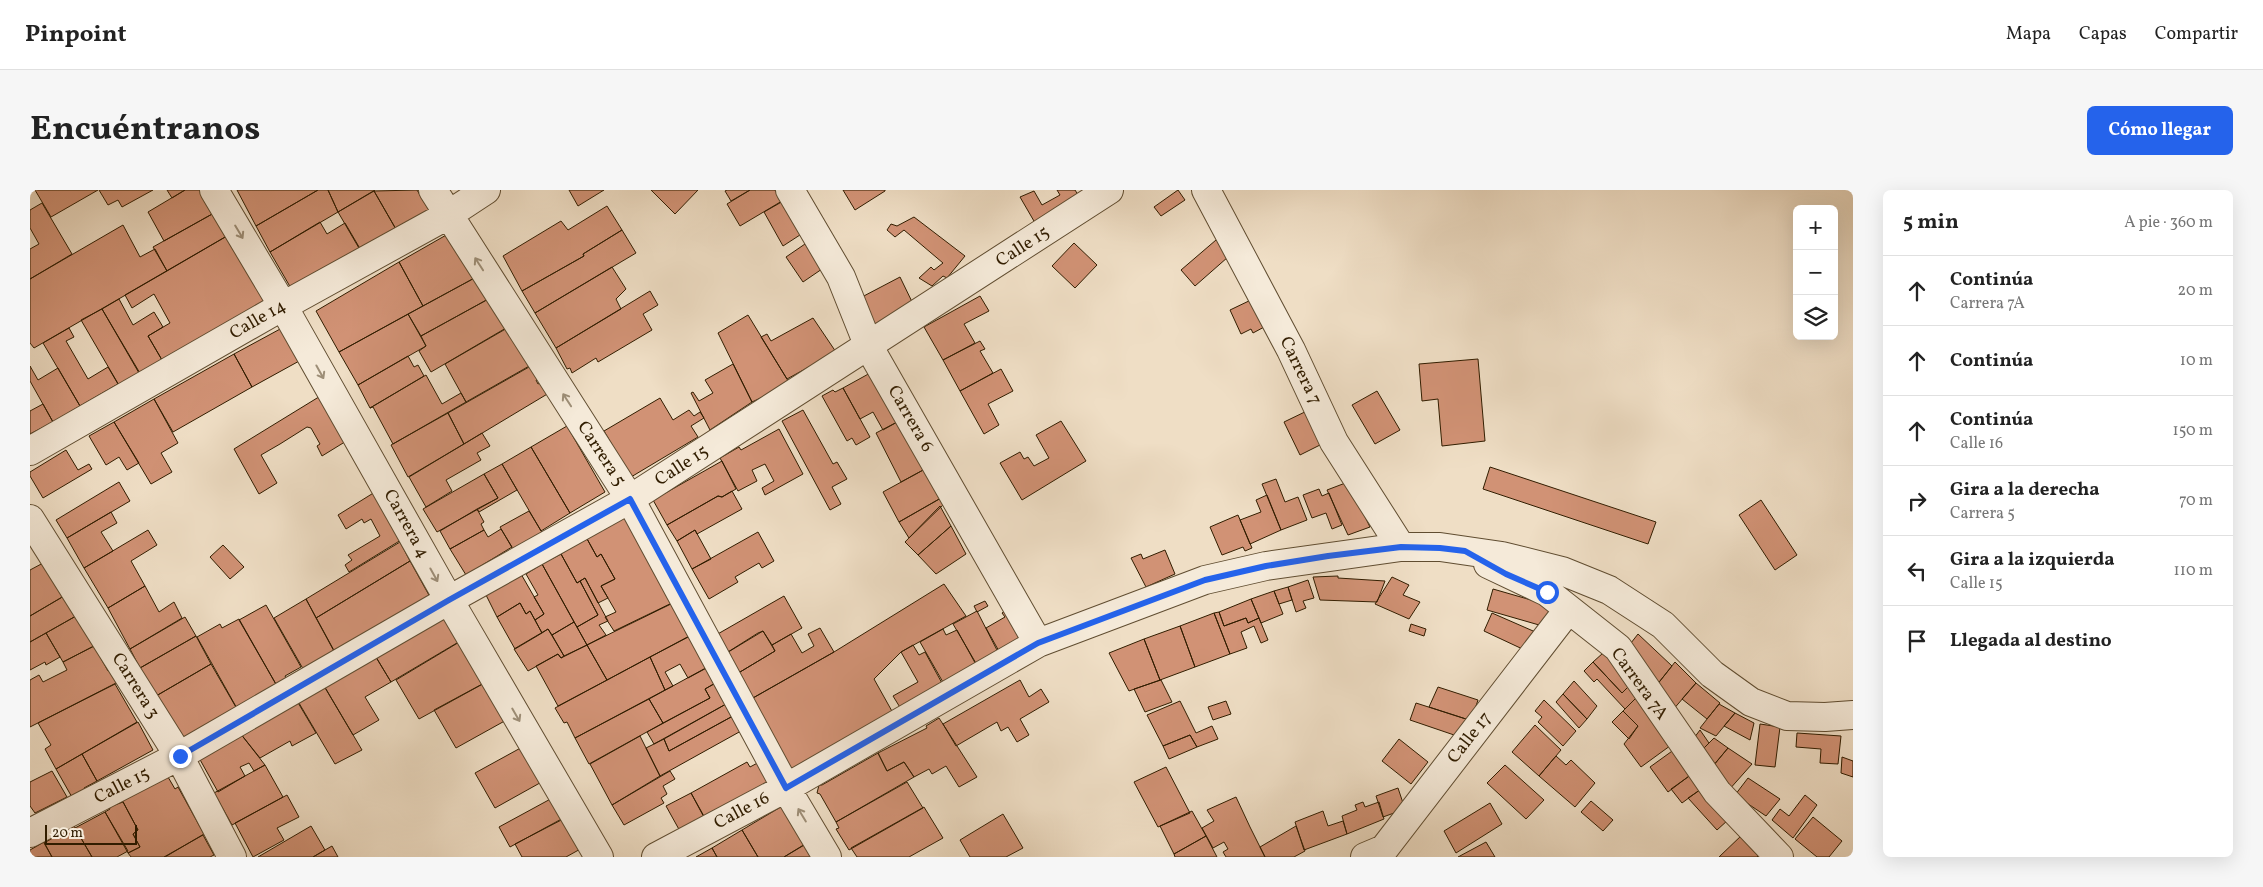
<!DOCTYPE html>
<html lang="es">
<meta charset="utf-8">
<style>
:root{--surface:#fff;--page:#f6f6f6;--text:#222;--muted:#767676;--line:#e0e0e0;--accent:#2563eb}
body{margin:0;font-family:Vollkorn,serif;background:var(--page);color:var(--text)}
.controls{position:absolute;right:15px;top:15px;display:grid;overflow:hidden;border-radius:8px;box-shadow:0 5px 20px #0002}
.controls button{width:45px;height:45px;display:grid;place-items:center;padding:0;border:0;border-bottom:1px solid var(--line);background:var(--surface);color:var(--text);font:25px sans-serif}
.scale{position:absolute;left:15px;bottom:12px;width:92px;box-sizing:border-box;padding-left:5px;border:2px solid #311d00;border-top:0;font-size:14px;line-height:18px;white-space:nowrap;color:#311d00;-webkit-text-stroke:4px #f5ead9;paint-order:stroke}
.stop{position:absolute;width:15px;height:15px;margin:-11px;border:4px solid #2563eb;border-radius:50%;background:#fff}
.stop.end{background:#2563eb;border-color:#fff;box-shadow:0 1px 5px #0008}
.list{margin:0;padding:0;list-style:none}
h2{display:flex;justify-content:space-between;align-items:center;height:65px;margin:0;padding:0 20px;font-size:21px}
h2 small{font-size:16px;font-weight:400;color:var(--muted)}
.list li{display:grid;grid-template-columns:32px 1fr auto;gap:15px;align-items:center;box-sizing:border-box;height:70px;padding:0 20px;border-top:1px solid var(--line)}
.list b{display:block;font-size:19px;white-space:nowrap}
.list p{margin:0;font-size:16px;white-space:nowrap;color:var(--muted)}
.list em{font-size:16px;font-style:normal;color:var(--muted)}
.icon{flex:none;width:28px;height:28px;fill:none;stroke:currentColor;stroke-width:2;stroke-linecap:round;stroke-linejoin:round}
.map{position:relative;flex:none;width:1823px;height:667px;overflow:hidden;border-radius:8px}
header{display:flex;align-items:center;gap:30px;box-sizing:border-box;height:70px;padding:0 25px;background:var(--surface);border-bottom:1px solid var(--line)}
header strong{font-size:24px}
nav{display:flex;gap:28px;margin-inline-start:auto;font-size:18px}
.intro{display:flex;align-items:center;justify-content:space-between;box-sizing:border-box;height:120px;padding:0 30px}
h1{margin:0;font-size:35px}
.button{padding:12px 22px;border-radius:8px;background:var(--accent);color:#fff;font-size:18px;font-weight:700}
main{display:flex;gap:30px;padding:0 30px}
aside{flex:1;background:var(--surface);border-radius:8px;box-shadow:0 5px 20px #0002}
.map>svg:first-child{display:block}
.building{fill:#d19275;stroke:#311d00}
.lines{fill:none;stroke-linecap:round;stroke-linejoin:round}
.minor-casing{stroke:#604d31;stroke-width:30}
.minor{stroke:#f5ead9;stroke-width:28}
.oneway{stroke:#9d8e77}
.route{stroke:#2563eb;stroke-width:6}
.labels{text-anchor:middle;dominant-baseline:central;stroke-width:4.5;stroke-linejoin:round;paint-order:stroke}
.street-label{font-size:18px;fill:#311d00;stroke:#f5ead9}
</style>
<header>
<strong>Pinpoint</strong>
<nav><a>Mapa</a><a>Capas</a><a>Compartir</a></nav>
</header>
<div class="intro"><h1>Encuéntranos</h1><a class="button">Cómo llegar</a></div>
<main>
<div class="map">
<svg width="1823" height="667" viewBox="0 0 1823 667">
<rect width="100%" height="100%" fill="#efdec5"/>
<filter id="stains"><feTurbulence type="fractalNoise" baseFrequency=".004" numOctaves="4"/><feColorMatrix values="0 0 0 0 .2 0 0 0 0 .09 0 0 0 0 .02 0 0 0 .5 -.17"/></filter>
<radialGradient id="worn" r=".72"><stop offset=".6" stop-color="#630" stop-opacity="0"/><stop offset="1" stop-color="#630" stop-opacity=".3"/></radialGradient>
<!-- building -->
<path class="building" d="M5 0H68L21 27Z
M69 0H123L92 17 88 10 78 15Z
M137 0H155L142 8Z
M155 0H175L184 23 134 51 118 22Z
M207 0H288L226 36Z
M288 0H298L308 22 240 62 226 36Z
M298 0H345L308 22Z
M387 0 400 22 367 41 344 1Z
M539 0H574L548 16Z
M621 0H668L645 24Z
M697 0H720L701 11 695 1Z
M720 0H745L752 11 710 36 697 14Z
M813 0H855V1L825 20Z
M1027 0H1045L1052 11 1008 38 990 7 1004 1 1012 15 1030 5Z
M1148 0 1155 10 1131 26 1124 17Z
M344 1 367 41 333 65 308 22Z
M755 10 773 43 753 56 734 22Z
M12 13 42 64 0 89V59L9 54 0 38V20Z
M577 16 592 40 553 64 554 66 492 101 473 66 531 31 538 40Z
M184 23 197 46 137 81 123 57Z
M884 27 935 66 917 88 913 86 902 96 889 88 901 77 904 80 913 73 874 40 865 47 857 40 861 34 867 36Z
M290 32 297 44 315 33 332 62 262 100 240 62Z
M93 35 110 67 125 59 137 81 4 158 0 153V89Z
M425 40 450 85 393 116 369 72Z
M592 40 606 63 505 123 492 101 554 66 553 64Z
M202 43 239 111 132 170 118 146 140 133 124 104 102 118 95 105Z
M1193 44 1206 60 1165 96 1151 80Z
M1044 53 1067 75 1045 98 1022 76Z
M775 54 792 79 773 92 756 67Z
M369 72 393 116 309 162 286 121Z
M582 77 596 99 586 109 591 119 526 158 505 123Z
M450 85 462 107 391 146 378 124Z
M870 87 886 120 847 140 830 108Z
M620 101 628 115 613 124 622 140 568 172 566 168 542 183 540 178 537 179 526 158Z
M950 106 959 121 934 134 945 153 913 170 894 137Z
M462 107 476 138 401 182 389 161 396 156 391 146Z
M89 109 103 135 124 122 133 137 118 146 132 170 109 183 72 119Z
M1223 109 1236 136 1223 143 1221 139 1211 144 1200 120Z
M72 119 111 185 90 197 51 130Z
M378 124 396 156 328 195 309 162Z
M718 125 760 194 722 212 688 143Z
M783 128 806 162 757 189 731 147 737 144 741 151Z
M479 137 501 175 436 212 415 174Z
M39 138 44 147 36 151 58 189 78 177 88 194 50 216 13 153Z
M252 138 271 170 222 197 204 164Z
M950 151 955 159 950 161 963 183 930 201 913 170Z
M204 164 222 197 143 242 124 209Z
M378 166 384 177 388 175 394 186 340 218 328 195Z
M1448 169 1455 251 1412 256 1408 209 1392 211 1389 174Z
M703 174 722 212 680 240 661 203 663 202 669 211 683 203 675 190Z
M0 176 8 190 28 178 50 216 23 232 0 191Z
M499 177H502L509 189 506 190 508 194 512 192 519 203 434 254 418 223Z
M971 179 983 201 958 214 969 235 954 244 930 201Z
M842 182 869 231 853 240 843 222 830 229 813 198Z
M396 185 412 214 431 203 436 212 363 254 343 217 340 218Z
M813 198 840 247 826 255 822 248 817 251 792 206 803 200 805 202Z
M1347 201 1370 240 1345 254 1322 215Z
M292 205 318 250 292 266 287 256 290 254 281 238 277 237 250 254 231 265 247 293 229 304 204 259Z
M630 208 643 230 659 220 664 226 670 222 674 228 661 236 668 247 601 287 574 241Z
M124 209 148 253 131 263 142 282 121 294 84 232Z
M13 214 23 232 0 244V221Z
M1281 219 1296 252 1270 265 1254 232Z
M773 220 803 274 807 272 817 289 802 297 811 314 800 320 752 231Z
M418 223 434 254 378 287 361 255Z
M869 231 895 279 871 292 846 243Z
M1031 231 1056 271 992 310 970 273 990 262 994 269 998 267 1004 276 1019 268 1006 245Z
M84 232 109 273 97 280 89 267 76 275 59 246Z
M537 236 575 302 540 323 501 257Z
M749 239 773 284 735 305 732 298 744 291 735 274 722 280 727 291 708 301 690 268 709 257 711 260Z
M452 243 460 256 447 263 451 270 416 290 422 301 396 317 379 287Z
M501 257 540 323 511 341 472 274Z
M36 260 48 280 59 274 62 279 13 308 0 286V282Z
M692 271 706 299 692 307 688 306 637 335 623 310Z
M472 274 487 300 449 322 447 319 468 308 454 284Z
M1460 277 1626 332 1618 354 1453 299Z
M895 279 911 308 869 332 853 302Z
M454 284 468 308 407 342 393 319Z
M1246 289 1255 312 1268 307 1277 330 1251 340 1232 294Z
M89 292 100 311 37 348 26 330Z
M1318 292 1340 337 1318 345 1297 300Z
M1289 299 1292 306 1299 303 1312 335 1302 339 1296 323 1282 328 1273 305Z
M702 301 712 319 667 344 665 340 647 351 637 335 688 306 692 307Z
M345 302 371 350 319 382 315 375 322 370 318 365 350 346 341 329 334 333 332 329 316 339 308 325Z
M1237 305 1251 340 1220 354 1210 330 1231 322 1226 310Z
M911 308 916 312 879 348 869 332Z
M1731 310 1767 365 1745 380 1709 325Z
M910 316 921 336 888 365 875 352Z
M447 319 454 332 451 334 454 340 420 359 410 341Z
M499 321 513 344 484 361 470 337Z
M81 322 87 333 71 342 83 361 54 378 37 348Z
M597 325 646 411 584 441 575 427 586 422 571 396 585 389 571 364 567 367 556 347Z
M1208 325 1222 358 1215 361 1213 357 1192 365 1180 337Z
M921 336 936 364 906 384 888 365Z
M471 339 482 357 436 385 420 359 454 340 458 347Z
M118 340 127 355 101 371 115 396 78 418 54 378Z
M665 340 681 369 662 379 647 351Z
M728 342 744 371 732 378 729 373 705 387 708 392 679 409 662 379Z
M556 347 567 367 571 364 585 389 571 396 578 408 568 413 555 388 547 393 531 364Z
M370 352 380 371 286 428 276 409Z
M193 355 214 377 200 389 180 367Z
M1135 360 1145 384 1116 397 1101 368 1111 364 1113 369Z
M531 364 547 393 550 391 568 425 547 437 512 374Z
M380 371 400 407 305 463 286 428Z
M15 372 34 406 0 426V380Z
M512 374 544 432 522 445 518 439 512 443 505 430 514 424 504 407 508 405 496 384Z
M491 384 514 424 505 430 500 421 496 424 490 413 467 427 456 405Z
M1308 386V388L1355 391 1347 412 1290 410 1283 387Z
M1362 387 1379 395 1373 405 1390 412 1379 429 1345 414Z
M555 388 578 431 569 435 576 445 557 455 547 437 568 425 550 391Z
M1278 390 1284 408 1273 411 1276 418 1266 422 1258 397Z
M914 394 936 426 871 462 844 489 863 523 756 583 716 512 804 462Z
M115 396 129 422 144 412 152 428 100 459 78 418Z
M1258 397 1262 410 1249 414 1244 401Z
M1463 399 1522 416 1516 437 1457 420Z
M1244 401 1253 424 1231 433 1221 409Z
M34 406 46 426 0 452V426Z
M754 406 772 438 742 455 733 441 728 443 690 467 679 449Z
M276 409 307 466 276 484 244 428Z
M1221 409 1229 428 1218 433 1216 428 1194 436 1189 422Z
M955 411 958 416 947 422 944 416Z
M645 412 663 444 577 490 557 455Z
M490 413 496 424 500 421 512 443 485 459 467 427Z
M236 415 271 477 255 486 257 490 247 496 209 430Z
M978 419 1000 446 970 463 956 438 975 427 972 423Z
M947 421 969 464 947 475 923 434Z
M1189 422 1194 436 1216 428 1218 433 1229 428 1238 450 1231 453 1224 436 1211 442 1217 458 1200 464 1184 423Z
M1184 423 1200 464 1165 477 1150 436Z
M1462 423 1510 444 1501 463 1454 441Z
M414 425 437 447 361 492 344 464Z
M46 426 64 456 33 472 16 443Z
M155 427 166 446 110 478 100 459Z
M209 429 247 496 209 522 167 447 190 434 192 438Z
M544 432 557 455 534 466 522 445Z
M1381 434 1396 439 1394 446 1379 441Z
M1150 436 1165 477 1130 490 1114 449Z
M790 438 804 462 714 513 700 488 745 461 742 455 761 444 772 463 784 456 778 444Z
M518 439 534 466 531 468 528 464 498 481 484 459Z
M913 439 916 445 927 440 949 480 914 494 890 452Z
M733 441 745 461 700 488 690 467Z
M16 443 30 467 16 475 15 472 0 480V452Z
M664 444 682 475 658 488 650 474 635 482 643 496 635 500 620 467Z
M1608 444 1642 476 1626 496 1597 458Z
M166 446 181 474 126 506 110 478Z
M436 448 460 490 389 529 366 490Z
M1114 449 1130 490 1099 501 1079 463Z
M557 455 577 490 528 516 506 476 528 464 531 468Z
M883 455 889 465 895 462 913 495 871 519 863 506 888 492 871 462Z
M64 456 78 481 81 480 88 492 0 537V490L9 485 13 492 37 480 33 472Z
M1573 463 1602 493 1592 503 1563 472Z
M346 467 361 492 335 507 349 530 323 545 294 496Z
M620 467 635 500 545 548 537 532 534 533 525 518Z
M1563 472 1592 503 1602 493 1610 504 1595 519 1567 489 1564 492 1554 481Z
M1645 472 1666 493 1642 521 1626 496Z
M181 474 207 519 151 551 126 506Z
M683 474 692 489 675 499 680 508 633 533 619 509Z
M693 489 705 509 624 554 617 542 680 508 675 499Z
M990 490 999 507 1011 499 1019 512 990 529 999 545 987 552 978 537 971 541 967 532 926 556 913 534Z
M1131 490 1142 512 1115 522 1104 499Z
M1544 491 1567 516 1557 529 1533 504Z
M456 492 480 528 426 558 404 520Z
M1666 493 1690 513 1677 529 1652 509Z
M85 494 107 532 26 579 15 559 21 555 8 533Z
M293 494 332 560 305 574 266 508Z
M1408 497 1448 510 1442 528 1436 529 1399 517Z
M1533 504 1557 529 1549 538 1526 512Z
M1610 504 1644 553 1611 577 1594 554 1608 536 1593 521Z
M619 509 633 533 559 574 545 548Z
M705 509 712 521 639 561 634 549Z
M1514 510 1546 541 1533 556 1508 532 1512 527 1505 521Z
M267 511 286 543 262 556 260 551 230 568 210 543Z
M1150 511 1166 543 1182 536 1188 549 1167 557 1160 545 1133 556 1117 525Z
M1196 511 1201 524 1183 530 1178 517Z
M1386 513 1436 529 1430 547 1380 530Z
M1689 514 1705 523 1686 546 1670 538Z
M712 521 720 536 630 586 616 558 634 549 639 561Z
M1593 521 1608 536 1599 549 1582 532Z
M1705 523 1724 533 1720 550 1694 536Z
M909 528 947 587 929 597 916 576 902 584 899 579 884 587 874 572 857 581 848 563 897 538 896 536Z
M108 532 123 560 67 591 52 564Z
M1730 534 1750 537 1745 577 1725 575Z
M1505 535 1531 560 1509 586 1482 562Z
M1670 540 1679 553 1666 566 1658 556Z
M210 543 235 575 224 581 219 573 210 577 215 586 188 602 168 566Z
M1767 543 1811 546 1808 574 1790 573 1791 559 1766 557Z
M1160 545 1167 557 1139 569 1133 556Z
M610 546 630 586 582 615 560 574Z
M1684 548 1698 558 1678 582 1666 566Z
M1369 549 1398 572 1381 594 1352 571Z
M496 555 517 589 465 618 445 583Z
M1698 558 1722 574 1698 601 1678 582Z
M1645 559 1663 583 1638 602 1620 577Z
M848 563 857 581 874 572 884 587 806 632 790 604 787 603 789 595H792Z
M52 564 67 591 54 598 56 601 43 609 26 579Z
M1526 566 1536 575 1541 570 1565 593 1545 617 1509 586Z
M1812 567 1823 571V587L1811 583Z
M735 569 743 589 676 631 661 603 717 572 720 577Z
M235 575 253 607 202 635 184 603Z
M1475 575 1514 610 1496 629 1457 593Z
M1136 577 1160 623 1128 637 1104 592Z
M22 581 37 607 5 623 0 616V592Z
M640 581 645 589 633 596 637 604 631 608 634 613 594 635 582 615Z
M1665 582 1675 596 1652 613 1641 599Z
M138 587 145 599 148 597 174 644 135 667H101L98 663 110 657 103 644 108 640 91 608Z
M1718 588 1750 609 1736 626 1705 605Z
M877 592 893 618 819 660 806 639 809 638 806 632Z
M1368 598 1375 619 1353 627 1346 606Z
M1670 600 1698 630 1687 640 1658 608Z
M661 603 675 628 651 643 636 616Z
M257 605 269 627 247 638 254 650 223 667 205 633Z
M1775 605 1787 615 1763 648 1742 630 1750 619 1759 626Z
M526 606 537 626 480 657 469 637Z
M1206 607 1220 637 1235 667H1196L1193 662 1198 659 1194 652 1183 658 1172 638 1184 631 1177 620Z
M1561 611 1583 630 1573 641 1551 622Z
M93 612 108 640 103 644 110 657 98 663 75 622 80 619 79 617Z
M1333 612 1335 617 1349 612 1354 629 1317 644 1312 626 1327 620 1325 615Z
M1460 613 1472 634 1426 663 1414 641Z
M754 615 781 651 754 667H728L712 640Z
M894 617 913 648 879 667H827L821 658Z
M1162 621 1176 646 1144 664 1130 636Z
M1293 621 1298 636 1313 631 1317 644 1274 660 1265 632Z
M75 622 98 661 87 667H62L45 638Z
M973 624 993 658 976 667H940L930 650Z
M539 626 554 657 536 667H492L485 654Z
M1783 627 1812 651 1799 667H1787L1765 649Z
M44 636 62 667H22L14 653Z
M281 636 295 660 283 667H228Z
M1266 636 1275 661 1264 667H1235L1230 657Z
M712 640 728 667H687L682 658Z
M1713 644 1731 663 1727 667H1689Z
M173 645 184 665 180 667H134Z
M1176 646 1187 667H1145L1144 664Z
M780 651 789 667H754Z
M14 652 22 667H0V660Z
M1456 652 1465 667H1428Z
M302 656 308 667H283L295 660Z
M682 658 687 667H666Z"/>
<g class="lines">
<defs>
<path id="minor" d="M184 0 253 116 419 410 569 667
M403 0 600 309 756 598 797 667
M760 0 811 87 839 157 1008 453
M1176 0 1261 160 1304 252 1371 357
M0 261 253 116 418 25 456 0
M0 329 149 566 202 667
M1458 374 1517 402 1588 458 1687 602 1749 667
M0 643 149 566 419 410 600 309 1079 0
M626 667 756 598 1008 453 1175 390 1236 376 1371 357H1410L1472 366 1532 381 1579 400 1633 435 1682 484 1721 512 1757 526 1795 527 1823 525
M1335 667 1354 659 1538 420"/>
</defs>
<!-- minor casing -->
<use href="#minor" class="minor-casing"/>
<!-- minor -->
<use href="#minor" class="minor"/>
</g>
<!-- one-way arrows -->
<defs><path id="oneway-shaft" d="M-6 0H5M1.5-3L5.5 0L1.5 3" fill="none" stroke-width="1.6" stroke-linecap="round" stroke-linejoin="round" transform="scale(1.25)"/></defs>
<g class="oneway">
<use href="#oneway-shaft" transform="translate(209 42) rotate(59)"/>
<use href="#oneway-shaft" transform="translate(449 74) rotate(-123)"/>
<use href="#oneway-shaft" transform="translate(290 182) rotate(61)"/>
<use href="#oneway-shaft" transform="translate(537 210) rotate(-123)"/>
<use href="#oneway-shaft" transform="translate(404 385) rotate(61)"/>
<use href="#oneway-shaft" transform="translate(486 525) rotate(60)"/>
<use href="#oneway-shaft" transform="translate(772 625) rotate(-121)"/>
</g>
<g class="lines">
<!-- route -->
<path class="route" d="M150 566 419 410 600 309 756 598 1008 453 1175 390 1236 376 1298 366 1371 357 1410 358 1435 361 1476 384 1517 402"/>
</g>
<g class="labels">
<!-- street labels -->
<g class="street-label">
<text transform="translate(993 57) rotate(-33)">Calle 15</text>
<text transform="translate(228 130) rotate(-30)">Calle 14</text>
<text transform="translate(1270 181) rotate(64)">Carrera 7</text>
<text transform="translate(880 229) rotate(60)">Carrera 6</text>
<text transform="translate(571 264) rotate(57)">Carrera 5</text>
<text transform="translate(652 276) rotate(-33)">Calle 15</text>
<text transform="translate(376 334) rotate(61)">Carrera 4</text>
<text transform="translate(1609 494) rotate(54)">Carrera 7A</text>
<text transform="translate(105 496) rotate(58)">Carrera 3</text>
<text transform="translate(1440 548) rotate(-52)">Calle 17</text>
<text transform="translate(92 596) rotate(-27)">Calle 15</text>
<text transform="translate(712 621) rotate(-28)">Calle 16</text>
</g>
</g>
<rect width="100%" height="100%" filter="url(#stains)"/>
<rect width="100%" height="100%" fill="url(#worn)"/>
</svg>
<div class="controls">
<button>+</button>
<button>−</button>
<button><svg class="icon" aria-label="layers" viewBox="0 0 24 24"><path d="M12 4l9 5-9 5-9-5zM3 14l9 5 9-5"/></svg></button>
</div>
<div class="scale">20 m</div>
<div class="stop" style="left:1517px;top:402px"></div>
<div class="stop end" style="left:150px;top:566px"></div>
</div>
<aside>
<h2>5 min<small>A pie · 360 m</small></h2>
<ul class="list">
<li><svg class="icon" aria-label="ahead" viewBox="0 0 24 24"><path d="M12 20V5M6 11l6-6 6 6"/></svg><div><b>Continúa</b><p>Carrera 7A</p></div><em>20 m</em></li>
<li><svg class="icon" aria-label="ahead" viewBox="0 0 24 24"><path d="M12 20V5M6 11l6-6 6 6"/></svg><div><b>Continúa</b></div><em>10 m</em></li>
<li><svg class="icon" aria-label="ahead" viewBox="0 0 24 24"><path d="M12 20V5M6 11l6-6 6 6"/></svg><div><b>Continúa</b><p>Calle 16</p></div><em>150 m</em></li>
<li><svg class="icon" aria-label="right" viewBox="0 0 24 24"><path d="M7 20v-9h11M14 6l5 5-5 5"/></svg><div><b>Gira a la derecha</b><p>Carrera 5</p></div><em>70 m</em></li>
<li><svg class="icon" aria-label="left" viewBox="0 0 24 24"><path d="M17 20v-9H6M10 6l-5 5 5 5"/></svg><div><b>Gira a la izquierda</b><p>Calle 15</p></div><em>110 m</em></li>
<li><svg class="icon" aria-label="arrive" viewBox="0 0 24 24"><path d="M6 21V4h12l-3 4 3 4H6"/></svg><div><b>Llegada al destino</b></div></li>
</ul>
</aside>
</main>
